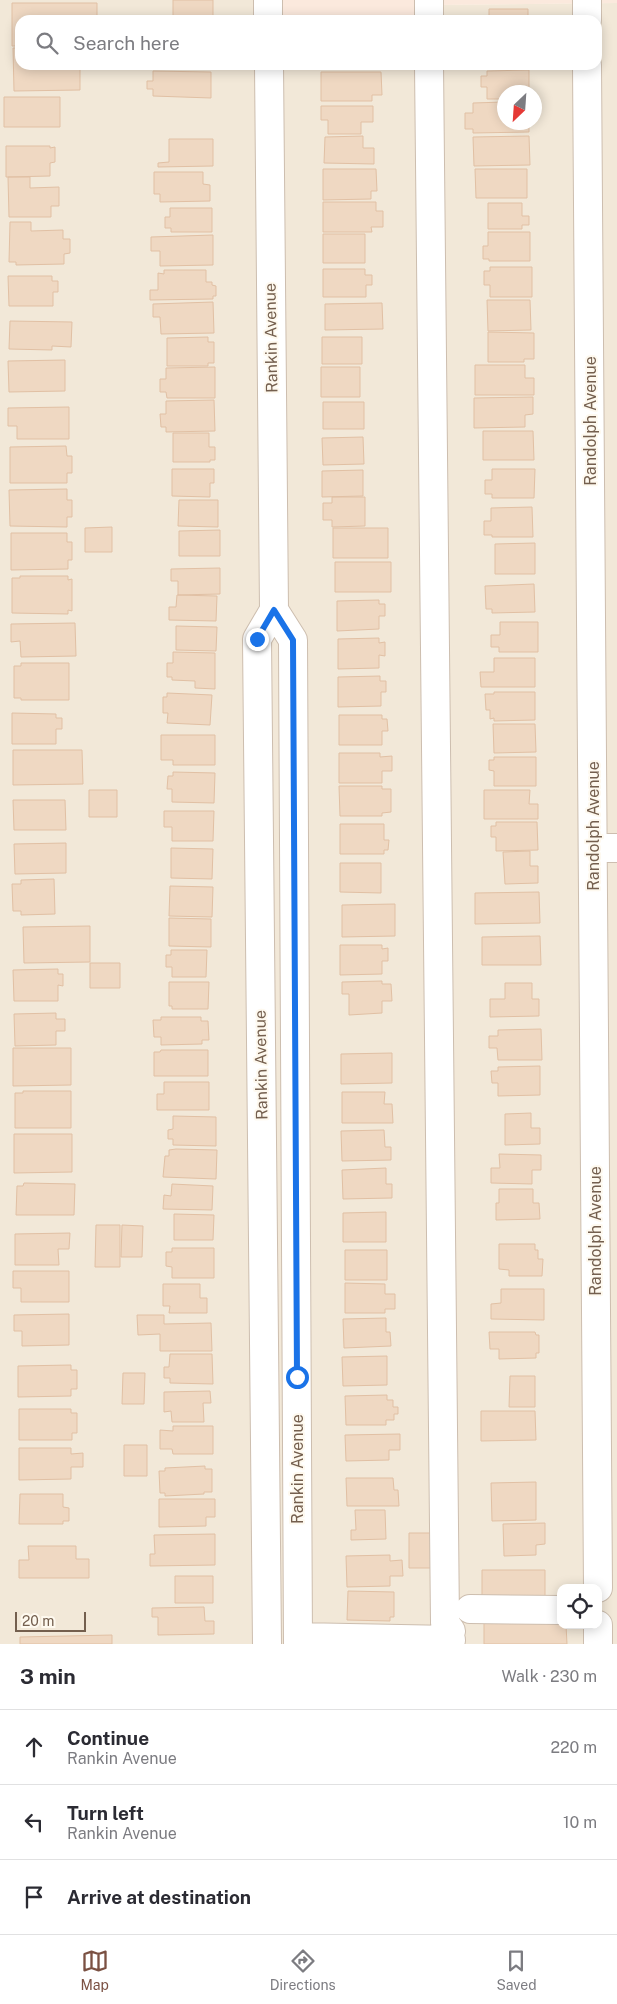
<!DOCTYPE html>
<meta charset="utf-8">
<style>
:root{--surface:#fff;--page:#f2f2f3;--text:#2b2b33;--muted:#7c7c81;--line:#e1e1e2;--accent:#7b5143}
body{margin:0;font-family:"Public Sans",sans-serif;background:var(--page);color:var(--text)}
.controls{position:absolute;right:15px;bottom:15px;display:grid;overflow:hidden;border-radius:10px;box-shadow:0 2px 12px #0003}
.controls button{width:45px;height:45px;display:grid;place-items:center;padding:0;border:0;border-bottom:1px solid var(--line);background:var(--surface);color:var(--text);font:25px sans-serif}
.compass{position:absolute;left:497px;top:85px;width:45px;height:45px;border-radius:50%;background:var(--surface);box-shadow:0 2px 12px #0003;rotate:205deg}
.scale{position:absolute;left:15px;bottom:12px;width:71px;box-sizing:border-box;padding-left:5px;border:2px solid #745f4e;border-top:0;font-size:14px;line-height:18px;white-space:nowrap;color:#745f4e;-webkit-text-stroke:4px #fef9ef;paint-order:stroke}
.stop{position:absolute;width:15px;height:15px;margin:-11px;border:4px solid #1a73e8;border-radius:50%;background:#fff}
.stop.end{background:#1a73e8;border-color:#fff;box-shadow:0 1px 5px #0008}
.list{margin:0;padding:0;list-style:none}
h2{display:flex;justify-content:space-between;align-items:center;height:65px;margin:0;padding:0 20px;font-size:21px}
h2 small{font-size:16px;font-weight:400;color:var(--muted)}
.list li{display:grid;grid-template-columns:32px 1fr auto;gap:15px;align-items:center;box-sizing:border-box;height:75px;padding:0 20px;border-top:1px solid var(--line)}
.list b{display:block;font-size:19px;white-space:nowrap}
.list p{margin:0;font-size:16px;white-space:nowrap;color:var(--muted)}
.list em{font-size:16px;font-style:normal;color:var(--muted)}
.icon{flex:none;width:28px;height:28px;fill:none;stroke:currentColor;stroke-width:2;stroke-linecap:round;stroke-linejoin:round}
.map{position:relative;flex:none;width:617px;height:1644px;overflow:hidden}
.search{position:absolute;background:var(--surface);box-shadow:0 2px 12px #0003;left:15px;right:15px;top:15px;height:55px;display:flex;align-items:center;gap:12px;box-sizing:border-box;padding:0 18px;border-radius:15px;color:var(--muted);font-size:19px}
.sheet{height:290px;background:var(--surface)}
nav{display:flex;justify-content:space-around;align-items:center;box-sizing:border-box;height:70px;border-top:1px solid var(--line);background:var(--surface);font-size:14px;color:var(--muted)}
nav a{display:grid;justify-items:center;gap:2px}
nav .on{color:var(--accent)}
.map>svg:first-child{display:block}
.residential{fill:#f2e8d8;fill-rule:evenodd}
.commercial{fill:#fbe9dd}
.building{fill:#efd8c2;stroke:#e1c0a4}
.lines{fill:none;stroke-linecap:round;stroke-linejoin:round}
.minor-casing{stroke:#cdbeaf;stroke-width:30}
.minor{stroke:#fff;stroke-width:28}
.route{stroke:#1a73e8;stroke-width:6}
.labels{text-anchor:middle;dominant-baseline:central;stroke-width:4;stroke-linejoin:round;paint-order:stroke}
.street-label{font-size:16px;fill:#745f4e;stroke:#fef9ef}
</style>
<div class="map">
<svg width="617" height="1644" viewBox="0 0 617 1644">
<rect width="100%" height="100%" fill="#fbf6e9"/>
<!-- residential -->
<path class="residential" d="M0 0H279L280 20H20V65H597V20H434V5L617 3V1644H0ZM504 92H534V122H504ZM561 1588H598V1625H561Z"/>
<!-- commercial -->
<path class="commercial" d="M279 0H617V3L434 5V20H280Z"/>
<!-- building -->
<path class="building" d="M173 0H213V20H173Z
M12 3H97V20H20V46H12Z
M489 9H528V20H489Z
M13 48H20V65H80V90L14 91Z
M344 65H386V69H344Z
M529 70V92H504V99H487V87H481V76H487V71Z
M153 71 211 72V98L153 96V89H147V81H153Z
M321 72H381L382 95H372V101H321Z
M4 97H60V127H4Z
M504 102V122H529V132L473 133V129H465V113H473V103Z
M321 106H373V122H361V134H328V120H321Z
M363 136V148H374V164L324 163 325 137Z
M529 136 530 165 474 166 473 137Z
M169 139H213V166L158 167V163L169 162Z
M6 146H50V148L55 147V162L50 163V176L6 177Z
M323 169H376L377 191H371V199L323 200Z
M475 169H527V198H476Z
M154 172H203V184L210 185V201L160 202V194H154Z
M8 177H30V188L59 187V206H51V217H9Z
M323 202H376V211H383V227H371L372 232H323Z
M488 203H522V216H529V225H522V229H488Z
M170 208H212V232H171V228H165V217H170Z
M10 222H31V231L63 230V239H70V253L64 254V264L16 265V262H9Z
M488 232H530V261H489V259H483V246H488Z
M323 234H365V263H323Z
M213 235V265L160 266V251H151V237Z
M490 267H532V297H490V285H484V271H490Z
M323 269H365V275H372V285H366V297H323Z
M164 270H206V282H212V285L216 286V296H213V299L150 300V290H158V273L164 274Z
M8 276H52V281H58V292H53V306H9Z
M487 300H530L531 330 488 331Z
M213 302 214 333 161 334 160 317H153V304Z
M382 303 383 329 325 330V304Z
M10 321 72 322 71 347 52 346V350L9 349Z
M488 332 534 333V359H524V362H488Z
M208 337V342H214V363H208V366H167V338Z
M322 337H362V364H322Z
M65 360V391L9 392 8 361Z
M475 365H525V378H534V395H475Z
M215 367V398H167L166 392H160V379H166V368Z
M321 367H360V397H321Z
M533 397V414L525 415V427L474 428V398Z
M214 400 215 431 166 432V427H161L160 414H166V401Z
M323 402H364V429H323Z
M69 407V439H17V426H8V408Z
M483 431H533L534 460H483Z
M173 433H209V447H215V460H210V462H173Z
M363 437 364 464 323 465 322 438Z
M66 446 67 456H72V473H67V483H10V447Z
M172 469H214V483H210V497L172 496Z
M492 469H535L534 498H492V494H485V480H492Z
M363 470V496L322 497V471Z
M67 489V500H72V517H67V527L10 526 9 490Z
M332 497H365V526L332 527V520H323V503H332Z
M179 500H218V527L178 526Z
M532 507 533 537H492V535H484V521H491V508Z
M112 527V552H85V528Z
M333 528H388V558H333Z
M220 530V556H179V531Z
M11 533H67V542H72V560H68V569L11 570Z
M535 543V574H495V544Z
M335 562H391V592H335Z
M220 568V594L178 595V581H171V569Z
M20 576H68V580L72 579V611L68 610V614L12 613V578H20Z
M534 584 535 612 492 613V609H486L485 586Z
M177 595 217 596 216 621 169 620V607H176Z
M379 600V604H385V616H379V629L337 631V601Z
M500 622H538V652H499V647H491V635H500Z
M75 623 76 656 21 657 20 641 11 642V624Z
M176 626 217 627 216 651 176 650Z
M379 638V643L385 642V656L379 655V668L338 669V639Z
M173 652 215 653V689L195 688V681L172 680V677H167V663H173Z
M494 658H535V687H481L480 672H494Z
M21 663H69V700H21V698H14V666H21Z
M380 676V681H386V692H381V706L338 707V677Z
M494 692H535V720L494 721V718L490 719V710H486L485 694H494Z
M167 693 212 695 210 725 167 723 168 713H163V697H167Z
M12 713 56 714V718H62V729H56V744H12Z
M339 715H382V719H387L388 731H382V745H339Z
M493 724H535L536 752 494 753Z
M161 735H215V765H173V760H161Z
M13 750H82L83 784 13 785Z
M339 753H380V757L392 756V771H382V783H339Z
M494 757H536V786H494V771L489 770V760H494Z
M173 772 215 773 214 803 172 802V789H167L168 776H173Z
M339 786H382V789H391V812L382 813V816H340Z
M89 790H117V817H89Z
M484 790H530L529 804H538V819H484Z
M13 800H65L66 830H14Z
M164 811H214L213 841H172V827H164Z
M496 822H537L538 850 496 851V837H491V826H496Z
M340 824H384V840H389L388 850H384V854H340Z
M66 843V873L15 874 14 844Z
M171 848 213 849 212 879 171 878Z
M530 851V866H538V883L505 884 503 852Z
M340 863H381V893L340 892Z
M54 879 55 914 21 915V911H13L12 884H21V880Z
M170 886 213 887 212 917 169 916Z
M539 892 540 923 475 924V893Z
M395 904V936L342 937V905Z
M169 918 211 919V947L169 946Z
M90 926V962L24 963 23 927Z
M540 936 541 965H482V937Z
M340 945H382V949L388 948V961H382V974L340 975Z
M171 950H207L206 977H172V967H166V955H171Z
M90 963H120V988H90Z
M58 969V974H63V986L58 985V1001H14L13 970Z
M382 981V984H391L392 1001H382V1013L349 1015V994H342V982Z
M169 982H209L208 1009H172V1006H169Z
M505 983H532V999H539V1016L490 1017V999H505Z
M56 1013V1019H65V1031H56V1045L15 1046 14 1014Z
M161 1017H201V1021H208L209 1040H202V1044L161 1045V1037H154L153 1020H161Z
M541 1029 542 1060H498L497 1048H489V1036H498V1030Z
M13 1048H71V1085L13 1086Z
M161 1050H208V1076H154V1052H160Z
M392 1053V1083L341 1084V1054Z
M540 1066V1095L498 1096V1083H492L491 1071H498V1067Z
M164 1082H209V1110H157V1094H164Z
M23 1091H71V1128H15V1093H23Z
M342 1092H385L384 1104H392L393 1123H342Z
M531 1113V1128H540V1144L505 1145V1114Z
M173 1116 216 1117V1146L173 1145V1139H168V1130L173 1129Z
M384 1130 385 1147H391V1160L342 1161 341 1131Z
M14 1134H72V1172L14 1173Z
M176 1149 217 1150 216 1179 163 1177 165 1156H169V1150Z
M499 1154 541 1155V1170H532V1184L491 1183V1168H500Z
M386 1168V1184H392V1198L343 1199 342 1170Z
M24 1183 75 1184 74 1215H16L17 1186H23Z
M172 1184 213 1186 212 1210 163 1209 164 1195 171 1196Z
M499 1189H533V1203H539L540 1219 496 1220V1203H499Z
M386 1212V1242H343V1213Z
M174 1214 214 1215 213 1240H174Z
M96 1225H120V1267H95Z
M122 1225 143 1226 142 1257H121Z
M70 1233 69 1249H58L59 1265H15V1234Z
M499 1244H535V1250H538V1259H543L542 1276H509V1270L499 1269Z
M172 1248H214V1278H172V1267L166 1266V1252H172Z
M345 1250H387V1280H345Z
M13 1271H69V1302H21V1288H13Z
M345 1283 385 1284V1294H395V1309H385V1313H345Z
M163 1284H200V1298H207V1313H169L170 1306H163Z
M501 1289H544V1320L491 1319V1304L501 1303Z
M69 1314V1345L22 1346V1331H14V1315Z
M137 1315H164V1324L211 1323 212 1351H160V1334L138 1335Z
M386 1318V1332H390L391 1346 344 1348 343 1319Z
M489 1332H535L536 1335H539V1353H536V1358L499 1359V1349H490Z
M170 1354H212L213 1384 170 1383V1378H164V1367H169Z
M387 1356V1385L343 1386 342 1357Z
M71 1365V1370H77V1389H71V1396L18 1397V1366Z
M123 1373H145L144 1404H122Z
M510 1376H535V1407H509Z
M210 1391 211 1403H203L204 1422H172L171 1411 164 1412V1392Z
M387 1395V1400H393V1407H398V1414H394V1420H386V1425H346L345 1396Z
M19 1409H71V1413H77V1433H72V1440H19Z
M481 1411H535L536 1440 481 1441Z
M173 1426H213V1454H173L172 1449H160V1430L173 1431Z
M400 1434V1450H389V1460L346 1461 345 1435Z
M124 1445H147V1476H124Z
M19 1448H71V1454L83 1453V1467H71V1479L19 1480Z
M205 1466V1469H212V1492H204V1494L165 1496V1493H160L159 1471H165V1468Z
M346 1478H393L394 1490H398L399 1506H347Z
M536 1482V1520L492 1521 491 1483Z
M20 1494H63V1507L69 1508V1521H63V1524H19Z
M159 1499H215V1517H206V1526L159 1527Z
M355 1510H385L386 1539 351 1540V1530H356Z
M545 1523V1544L536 1545V1555L504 1556 503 1524Z
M409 1533H432L441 1568H409Z
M215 1534V1565L150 1566V1554H155L154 1535Z
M28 1546H76V1559H89V1578H19V1560H29Z
M390 1555V1561L402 1560 403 1576H390V1586L347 1587 346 1556Z
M482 1570H545V1602L482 1603Z
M175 1576H213V1603H175Z
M348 1591 394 1592V1617H390V1621L347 1620Z
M204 1607 205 1621H214V1634L158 1635V1617H152V1608Z
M561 1616V1625H566L567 1644H484V1617Z
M112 1635V1644H20V1637Z"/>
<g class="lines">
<defs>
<path id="minor" d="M268 0V20
M429 0V20
M587 0V20
M429 65 445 1623 451 1631
M587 65 598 1588
M274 610 293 640 298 1644
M593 848H617
M470 1609 561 1610
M598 1625V1644
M298 1637 451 1640
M267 1644 257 639 274 610 269 65"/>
</defs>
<!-- minor casing -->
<use href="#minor" class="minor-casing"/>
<!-- minor -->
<use href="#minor" class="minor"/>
</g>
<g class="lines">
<!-- route -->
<path class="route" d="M257 639 274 610 293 640 297 1377"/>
</g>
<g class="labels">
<!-- street labels -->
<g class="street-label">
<text transform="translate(271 338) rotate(-91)">Rankin Avenue</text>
<text transform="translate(590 421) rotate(-90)">Randolph Avenue</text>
<text transform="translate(593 826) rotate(-90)">Randolph Avenue</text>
<text transform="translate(261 1065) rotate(-91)">Rankin Avenue</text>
<text transform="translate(595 1231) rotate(-90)">Randolph Avenue</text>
<text transform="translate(297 1469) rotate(-90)">Rankin Avenue</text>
</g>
</g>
</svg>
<div class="controls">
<button><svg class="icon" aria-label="locate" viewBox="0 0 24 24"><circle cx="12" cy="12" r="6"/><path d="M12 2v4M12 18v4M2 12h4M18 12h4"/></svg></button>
</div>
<svg class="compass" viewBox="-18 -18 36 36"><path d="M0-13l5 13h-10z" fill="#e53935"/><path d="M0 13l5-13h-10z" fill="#7c7c81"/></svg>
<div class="scale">20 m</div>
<div class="stop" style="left:297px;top:1377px"></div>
<div class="stop end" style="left:257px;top:639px"></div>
<div class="search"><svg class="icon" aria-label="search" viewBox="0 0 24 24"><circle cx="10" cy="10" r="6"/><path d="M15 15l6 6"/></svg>Search here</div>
</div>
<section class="sheet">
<h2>3 min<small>Walk · 230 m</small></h2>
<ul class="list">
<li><svg class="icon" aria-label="ahead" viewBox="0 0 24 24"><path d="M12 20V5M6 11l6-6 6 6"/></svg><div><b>Continue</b><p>Rankin Avenue</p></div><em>220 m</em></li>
<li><svg class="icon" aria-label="left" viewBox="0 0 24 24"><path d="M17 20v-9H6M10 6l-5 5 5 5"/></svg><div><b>Turn left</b><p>Rankin Avenue</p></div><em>10 m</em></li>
<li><svg class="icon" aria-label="arrive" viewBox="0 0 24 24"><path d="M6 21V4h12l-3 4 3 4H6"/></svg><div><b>Arrive at destination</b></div></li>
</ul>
</section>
<nav>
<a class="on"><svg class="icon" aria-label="map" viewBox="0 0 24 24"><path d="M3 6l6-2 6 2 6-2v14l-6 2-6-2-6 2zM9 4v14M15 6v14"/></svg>Map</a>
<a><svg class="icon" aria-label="directions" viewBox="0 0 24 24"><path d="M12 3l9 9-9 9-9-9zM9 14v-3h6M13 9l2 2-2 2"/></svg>Directions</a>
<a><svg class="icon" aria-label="saved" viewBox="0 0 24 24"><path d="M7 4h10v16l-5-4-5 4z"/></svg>Saved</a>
</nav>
